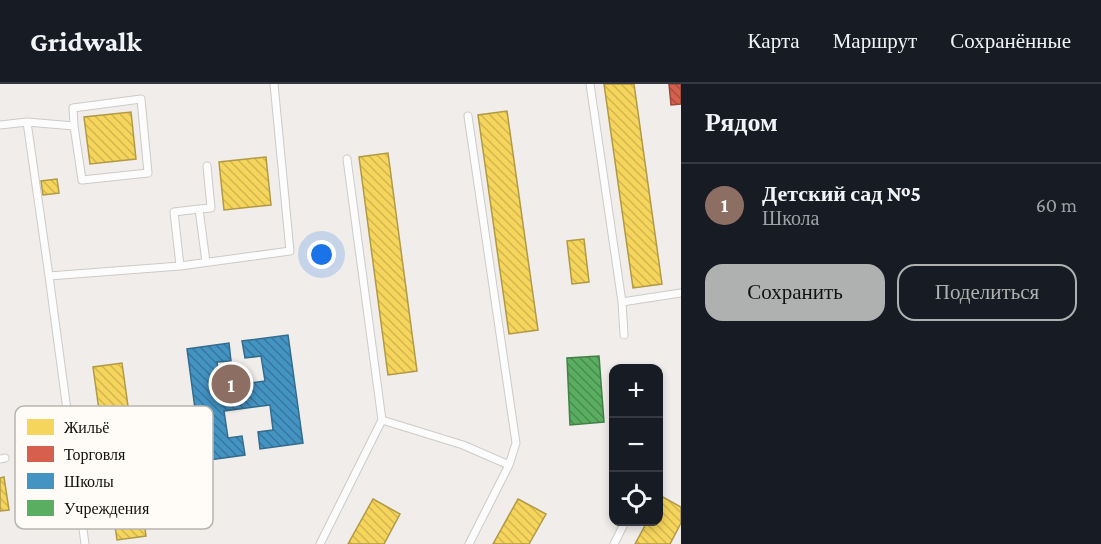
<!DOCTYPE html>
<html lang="ru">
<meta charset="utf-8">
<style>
:root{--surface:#171b24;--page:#20242c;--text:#f1f3f6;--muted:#9ea1a6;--line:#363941;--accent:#afb0b0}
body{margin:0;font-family:"Crimson Pro",serif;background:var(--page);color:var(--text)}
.controls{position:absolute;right:18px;bottom:18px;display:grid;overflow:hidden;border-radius:12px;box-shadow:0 3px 9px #0003}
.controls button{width:54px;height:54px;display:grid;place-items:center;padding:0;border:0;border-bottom:2px solid var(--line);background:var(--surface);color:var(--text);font:30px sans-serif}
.you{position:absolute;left:322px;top:171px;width:21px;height:21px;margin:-15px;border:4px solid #fff;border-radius:50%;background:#1a73e8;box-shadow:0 0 0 9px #1a73e833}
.badge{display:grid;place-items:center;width:39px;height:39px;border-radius:50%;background:var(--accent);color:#fff;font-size:20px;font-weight:700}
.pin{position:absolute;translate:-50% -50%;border:3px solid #fff;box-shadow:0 2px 6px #0006}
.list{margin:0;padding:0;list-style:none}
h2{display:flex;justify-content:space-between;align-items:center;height:78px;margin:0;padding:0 24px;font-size:26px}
h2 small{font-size:20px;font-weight:400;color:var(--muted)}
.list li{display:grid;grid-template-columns:39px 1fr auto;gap:18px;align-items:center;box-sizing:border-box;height:84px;padding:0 24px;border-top:2px solid var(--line)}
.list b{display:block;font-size:22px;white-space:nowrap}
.list p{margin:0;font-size:20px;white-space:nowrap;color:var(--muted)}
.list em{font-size:20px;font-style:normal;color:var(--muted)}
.actions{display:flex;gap:12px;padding:18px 24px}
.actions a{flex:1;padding:14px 0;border:2px solid var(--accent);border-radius:18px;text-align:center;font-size:21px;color:var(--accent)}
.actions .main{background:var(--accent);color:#111}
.icon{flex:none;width:33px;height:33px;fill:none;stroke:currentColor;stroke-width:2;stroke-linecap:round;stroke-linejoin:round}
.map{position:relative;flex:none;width:681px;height:460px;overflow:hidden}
header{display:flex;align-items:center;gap:36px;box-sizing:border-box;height:84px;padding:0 30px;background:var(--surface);border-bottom:2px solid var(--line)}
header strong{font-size:28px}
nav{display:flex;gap:33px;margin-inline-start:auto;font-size:21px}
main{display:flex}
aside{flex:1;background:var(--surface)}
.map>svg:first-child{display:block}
.homes{fill:url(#homes-back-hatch);stroke:#b19a45;stroke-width:1.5}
.shops{fill:url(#shops-back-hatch);stroke:#9b483a;stroke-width:1.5}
.schools{fill:url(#schools-back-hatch);stroke:#346c8d;stroke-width:1.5}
.public{fill:url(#public-back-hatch);stroke:#447f48;stroke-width:1.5}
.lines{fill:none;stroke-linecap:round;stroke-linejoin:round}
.service-casing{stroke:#cdcbc8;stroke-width:9}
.service{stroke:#fdfcfc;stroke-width:7}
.key{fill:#fffbf6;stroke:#b8b4b0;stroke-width:1.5}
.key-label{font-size:16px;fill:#11100e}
</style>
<header>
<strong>Gridwalk</strong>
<nav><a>Карта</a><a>Маршрут</a><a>Сохранённые</a></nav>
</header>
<main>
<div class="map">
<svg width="681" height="460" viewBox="0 0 681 460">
<defs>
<pattern id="homes-back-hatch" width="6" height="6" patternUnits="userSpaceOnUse" patternTransform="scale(1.5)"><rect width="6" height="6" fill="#f6d55c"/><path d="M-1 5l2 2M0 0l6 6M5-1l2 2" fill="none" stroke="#d2b64f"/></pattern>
<pattern id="shops-back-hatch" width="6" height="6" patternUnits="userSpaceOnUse" patternTransform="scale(1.5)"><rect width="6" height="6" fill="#d6604d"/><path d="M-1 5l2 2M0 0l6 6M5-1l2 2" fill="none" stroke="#ac4e3e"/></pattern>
<pattern id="schools-back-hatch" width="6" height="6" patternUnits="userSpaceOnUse" patternTransform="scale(1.5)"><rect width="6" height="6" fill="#4393c3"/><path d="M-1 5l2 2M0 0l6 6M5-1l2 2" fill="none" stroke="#37779d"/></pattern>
<pattern id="public-back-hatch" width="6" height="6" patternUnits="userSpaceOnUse" patternTransform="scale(1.5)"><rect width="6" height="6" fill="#5aae61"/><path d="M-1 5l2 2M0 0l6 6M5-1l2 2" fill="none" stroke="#498c4e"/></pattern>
</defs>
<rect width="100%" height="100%" fill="#f0edea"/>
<!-- homes -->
<path class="homes" d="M604 0H634L662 200 633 204Z
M507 27 538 246 509 250 478 31Z
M131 28 136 75 90 80 84 33Z
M388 69 417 287 388 291 359 73Z
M266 73 271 121 224 126 219 78Z
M57 95 59 109 43 111 41 97Z
M584 155 589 198 572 200 567 157Z
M122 279 146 452 117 456 93 283Z
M4 393 9 426 0 427V394Z
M661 412 681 423V439L670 460H635L647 438H658V417Z
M373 415 400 430 384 460H348Z
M518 415 546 430 529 460H493Z"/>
<!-- shops -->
<path class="shops" d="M669 0H681V20L671 21Z"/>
<!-- schools -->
<path class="schools" d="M288 251 303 359 260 365 258 348 273 346 270 321 224 327 228 354 242 352 245 371 202 377 187 265 229 259 231 277 217 278 221 303 265 297 261 272 245 274 242 257Z"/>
<!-- public -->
<path class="public" d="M599 272 604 338 570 341 567 274Z"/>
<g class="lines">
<defs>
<path id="service" d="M590 0 622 218 681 209
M468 32 516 359 509 381 469 460
M27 38 74 42 82 96 148 89 141 15 73 24 74 42
M0 41 27 38 49 192 180 182 290 167 274 0
M199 125 211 124 207 82
M180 182 174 128 199 125 206 178
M49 192 85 460
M622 218 624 251
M382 336 463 361 509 381
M0 375 5 374
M320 460 382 336 347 75
M614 460 623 442"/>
</defs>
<!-- service casing -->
<use href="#service" class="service-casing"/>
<!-- service -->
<use href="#service" class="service"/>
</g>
<!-- legend -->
<rect x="15" y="322" width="198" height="123" rx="9" class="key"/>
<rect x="27" y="335" width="27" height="16" fill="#f6d55c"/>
<rect x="27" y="362" width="27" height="16" fill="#d6604d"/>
<rect x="27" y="389" width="27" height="16" fill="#4393c3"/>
<rect x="27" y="416" width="27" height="16" fill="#5aae61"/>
<g class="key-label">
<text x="64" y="349">Жильё</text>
<text x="64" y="376">Торговля</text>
<text x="64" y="403">Школы</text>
<text x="64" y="430">Учреждения</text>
</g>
</svg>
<div class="controls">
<button>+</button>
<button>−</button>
<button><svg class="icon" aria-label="locate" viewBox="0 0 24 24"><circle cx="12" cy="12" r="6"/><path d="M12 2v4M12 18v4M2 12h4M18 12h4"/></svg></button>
</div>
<div class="you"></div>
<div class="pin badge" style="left:231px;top:300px;background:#8d6e63">1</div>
</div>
<aside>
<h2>Рядом<small></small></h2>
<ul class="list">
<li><span class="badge" style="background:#8d6e63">1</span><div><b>Детский сад №5</b><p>Школа</p></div><em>60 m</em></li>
</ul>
<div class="actions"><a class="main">Сохранить</a><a>Поделиться</a></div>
</aside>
</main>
